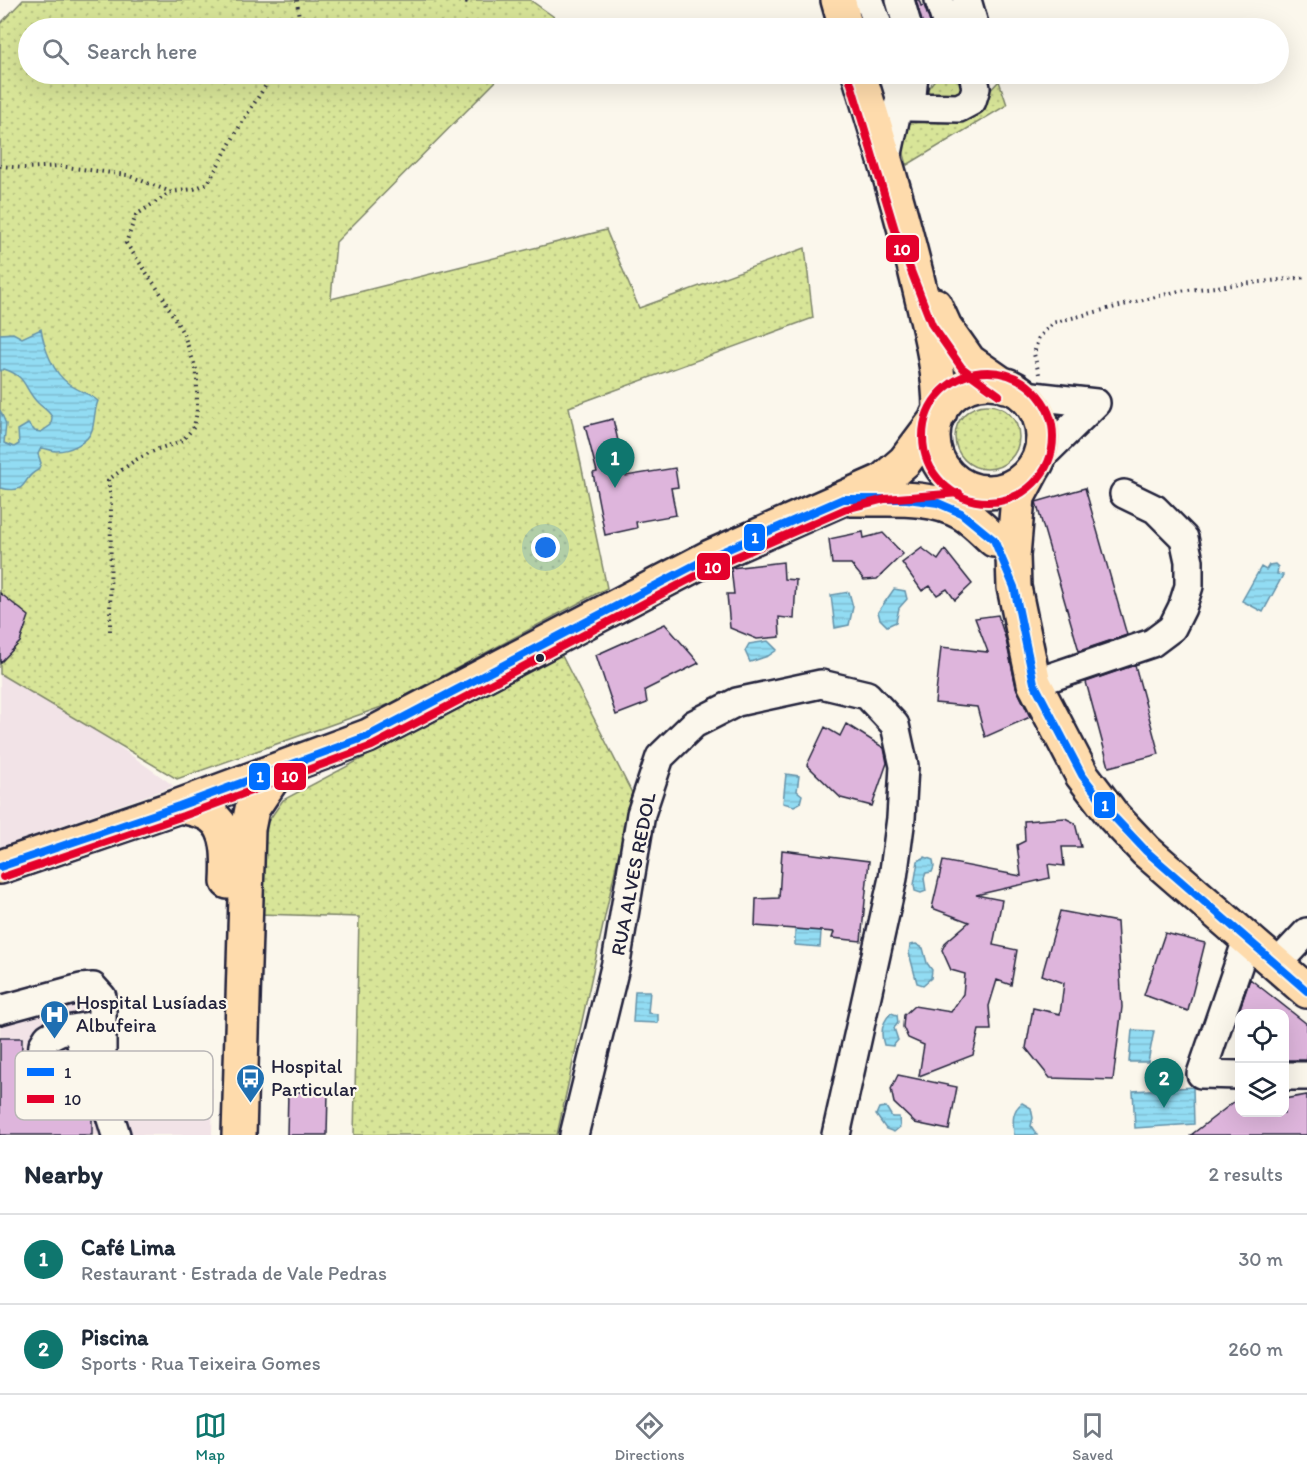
<!DOCTYPE html>
<meta charset="utf-8">
<style>
:root{--surface:#fff;--page:#f2f2f3;--text:#1f2937;--muted:#747a83;--line:#e0e1e3;--accent:#0f766e}
body{margin:0;font-family:Itim,sans-serif;background:var(--page);color:var(--text)}
.controls{position:absolute;right:18px;bottom:18px;display:grid;overflow:hidden;border-radius:12px;box-shadow:0 6px 24px #0002}
.controls button{width:54px;height:54px;display:grid;place-items:center;padding:0;border:0;border-bottom:2px solid var(--line);background:var(--surface);color:var(--text);font:30px sans-serif}
.you{position:absolute;left:546px;top:548px;width:21px;height:21px;margin:-15px;border:4px solid #fff;border-radius:50%;background:#1a73e8;box-shadow:0 0 0 9px #1a73e833}
.badge{display:grid;place-items:center;width:39px;height:39px;border-radius:50%;background:var(--accent);color:#fff;font-size:20px;font-weight:700}
.pin{position:absolute;translate:-50% -50px;filter:drop-shadow(0 2px 3px #0008)}
.pin::after{content:'';position:absolute;top:32px;width:21px;height:18px;background:inherit;clip-path:polygon(0 0,100% 0,50% 100%)}
.list{margin:0;padding:0;list-style:none}
h2{display:flex;justify-content:space-between;align-items:center;height:78px;margin:0;padding:0 24px;font-size:26px}
h2 small{font-size:20px;font-weight:400;color:var(--muted)}
.list li{display:grid;grid-template-columns:39px 1fr auto;gap:18px;align-items:center;box-sizing:border-box;height:90px;padding:0 24px;border-top:2px solid var(--line)}
.list b{display:block;font-size:22px;white-space:nowrap}
.list p{margin:0;font-size:20px;white-space:nowrap;color:var(--muted)}
.list em{font-size:20px;font-style:normal;color:var(--muted)}
.icon{flex:none;width:33px;height:33px;fill:none;stroke:currentColor;stroke-width:2;stroke-linecap:round;stroke-linejoin:round}
.map{position:relative;flex:none;width:1307px;height:1135px;overflow:hidden}
.search{position:absolute;background:var(--surface);box-shadow:0 6px 24px #0002;left:18px;right:18px;top:18px;height:66px;display:flex;align-items:center;gap:15px;box-sizing:border-box;padding:0 21px;border-radius:33px;color:var(--muted);font-size:22px}
.sheet{height:258px;background:var(--surface)}
nav{display:flex;justify-content:space-around;align-items:center;box-sizing:border-box;height:84px;border-top:2px solid var(--line);background:var(--surface);font-size:16px;color:var(--muted)}
nav a{display:grid;justify-items:center;gap:3px}
nav .on{color:var(--accent)}
.map>svg:first-child{display:block}
.built{fill:#f2e3e7}
.grass{fill:url(#grass-dots);stroke:#7d846a;stroke-width:1.5}
.water{fill:url(#water-rules);stroke:#6592a9;stroke-width:1.5}
.building{fill:#deb5dc;stroke:#22223b;stroke-width:1.5}
.lines{fill:none;stroke-linecap:round;stroke-linejoin:round}
.minor-casing{stroke:#22223b;stroke-width:32}
.major-casing{stroke:#22223b;stroke-width:38}
.path{stroke:#22223b;stroke-width:4;stroke-dasharray:1.5 4.5;stroke-linecap:butt}
.minor{stroke:#fbf7ec;stroke-width:27}
.major{stroke:#fedbac;stroke-width:33}
.bus-1-casing{stroke:#fbf7ec;stroke-width:12}
.bus-2-casing{stroke:#fbf7ec;stroke-width:12}
.bus-1{stroke:#006fff;stroke-width:8}
.bus-2{stroke:#e4002b;stroke-width:8}
.bus-dot{fill:#22223b;stroke:#fbf7ec;stroke-width:2}
.labels{text-anchor:middle;dominant-baseline:central;stroke-width:4.5;stroke-linejoin:round;paint-order:stroke}
.street-label{font-size:20px;fill:#22223b;stroke:#fbf7ec}
.poi-label{font-size:20px;fill:#22223b;stroke:#fbf7ec;text-anchor:start}
.key{fill:#fbf7ec;stroke:#bab7b7;stroke-width:1.5}
.key-label{font-size:16px;fill:#22223b}
.line-badge{stroke:#fbf7ec;stroke-width:2}
.badge-label{font-size:16px;text-anchor:middle;font-weight:bold;fill:#fff}
</style>
<div class="map">
<svg width="1307" height="1135" viewBox="0 0 1307 1135">
<defs>
<pattern id="grass-dots" width="8" height="8" patternUnits="userSpaceOnUse" patternTransform="scale(1.5)"><rect width="8" height="8" fill="#d8e598"/><path d="M2 2h.1M6 6h.1" fill="none" stroke="#b9c484" stroke-width="1.8" stroke-linecap="round"/></pattern>
<pattern id="water-rules" width="6" height="5" patternUnits="userSpaceOnUse" patternTransform="scale(1.5)"><rect width="6" height="5" fill="#92dcf3"/><path d="M0 2.5h6" fill="none" stroke="#7ebcd1"/></pattern>
</defs>
<rect width="100%" height="100%" fill="#fbf7ec"/>
<filter id="ink" filterUnits="userSpaceOnUse"><feTurbulence type="fractalNoise" baseFrequency=".0167" numOctaves="2"/><feDisplacementMap in="SourceGraphic" scale="12" xChannelSelector="R" yChannelSelector="G"/><feConvolveMatrix kernelMatrix="1 2 1 2 8 2 1 2 1" color-interpolation-filters="sRGB"/></filter>
<g filter="url(#ink)">
<!-- built -->
<path class="built" d="M0 661 174 786 0 847Z
M72 974 75 982 99 977 112 1084 213 1088 212 1135H0V993Z"/>
<!-- grass -->
<path class="grass" d="M23 0H460L467 3 469 0H530L557 19 548 28H28V74H503L336 242 331 299 606 230 639 308 805 248 813 318 569 407 607 588 390 704 177 779 0 674V24Z
M939 74H961L965 97 923 95Z
M999 81 1007 105 907 165 900 139 909 124 924 114 986 95Z
M955 437a32 32 0 1 1 64 0a32 32 0 1 1-64 0Z
M561 654 632 793 557 1135H354L359 917 259 914 258 836 283 800Z"/>
<!-- water -->
<path class="water" d="M41 329C44 348 53 373 69 384 78 391 89 393 98 401 94 411 95 420 92 430 88 443 69 451 56 451 51 451 46 448 41 448L38 454 41 463 38 470C20 478 31 495 0 488V410L6 424 4 443 14 447 19 444 18 430 28 424 35 431 41 432 51 425 52 417C48 410 43 408 38 403 23 388 28 377 4 369L0 371V334L13 333 22 338Z
M1275 564 1278 567 1277 574 1283 575 1263 612 1242 601 1261 567 1266 570 1269 565Z
M894 589 905 591 907 599 899 608 896 622 887 626 880 619 878 612Z
M849 592 853 607 849 625 835 628 831 595Z
M768 641 777 650 768 656 750 662 745 651 749 644Z
M786 774 799 776 797 791 802 795 800 803 794 806 783 803Z
M925 857 933 860 934 867 932 872 926 873 924 878 926 891 921 893 915 891 914 885 918 861Z
M822 916 820 947 795 945V928Z
M916 944 923 948 927 963 932 970 931 978 923 985 917 983 909 953 910 945Z
M635 991H650L648 1013 658 1014V1023L633 1022Z
M891 1013 897 1015 898 1023 894 1028 898 1040 893 1046 884 1045C880 1033 882 1022 891 1013Z
M1132 1030 1154 1031 1148 1062H1129Z
M1193 1087 1194 1124 1135 1128 1133 1091Z
M1022 1103 1031 1108 1033 1118 1031 1126 1037 1135H1014C1013 1123 1011 1111 1022 1103Z
M886 1107 892 1117H899L900 1127 894 1132 886 1129 876 1115 879 1108Z"/>
<!-- building -->
<path class="building" d="M916 0H919L921 6 924 5 932 28H923Z
M613 419 626 476 675 468 678 487 671 488 676 515 636 522 637 528 605 535 593 473 597 472 585 426Z
M1085 488 1127 635 1079 651 1036 502Z
M863 532 864 538 883 533 903 554 877 579 864 580 851 564H832L829 539Z
M922 548 938 560 945 550 972 584 955 600 947 589 937 595 930 586 922 591 902 563Z
M783 562 784 579 796 580 794 619 779 617 780 637 757 639 730 628 727 594H734L731 568Z
M0 593 29 616 20 642 0 663Z
M998 615 1006 640 1016 687 1030 717 985 737 977 707 935 703 941 647 988 652 975 618Z
M665 624 699 663 645 690 647 703 616 715 596 655Z
M1135 665 1159 754 1109 767 1086 682Z
M846 724 884 748 887 763 872 806 841 798 807 765 825 727 840 736Z
M1065 818 1075 823 1081 847H1062L1064 866 1048 864 1050 878 976 895 1002 900 993 945 1017 950 1011 985 997 980 989 1006 991 1030H979L973 1055 919 1076 924 1045 908 1038 903 1027 904 1015 914 1006 951 1012 963 994 965 974 951 970 942 950 946 942 969 922 932 908 943 861 1021 876 1017 845 1025 841 1024 821Z
M782 850 869 861 861 941 832 938 834 932 755 926 756 899 779 898Z
M1060 911 1117 922 1122 1007 1113 1080 1050 1078 1026 1048 1033 1008 1060 1014 1064 983 1042 975Z
M1165 933 1205 943 1188 1011 1144 995Z
M1250 979 1307 1024V1060H1284V1014H1238Z
M0 1038H22L21 1105H90L92 1112V1135H0Z
M898 1075 957 1087 949 1130 915 1123 894 1103 891 1089Z
M288 1092H328L327 1135H287Z
M1307 1095V1135H1191L1239 1098V1113H1284V1099Z"/>
<g class="lines">
<defs>
<path id="minor" d="M864 0 870 2 879 28
M900 0 908 28
M939 0 948 28
M967 0 975 28
M914 74 911 107 959 108 972 101 976 88 973 74
M886 163 900 97 893 74
M1024 395 1096 403
M1041 457 1096 403
M1034 683 1152 643 1172 628 1182 608 1189 586V561L1184 538 1155 509 1124 494
M1276 965 1307 932
M0 1010 81 988 93 987 102 997V1090L116 1135
M41 1062C58 1095 92 1076 80 1040
M1240 1075 1201 1074 1247 940
M1284 1076H1307
M36 1088V1071L41 1062 43 1045 48 1037 60 1031 102 1024
M574 1135 616 963 641 814 660 757 694 724 737 702 821 684 867 695 895 725 904 766 901 818 893 878 836 1135"/>
<path id="major" d="M838 0 846 28
M859 74C881 146 903 217 920 290 930 332 940 369 940 412
M935 305 945 327 969 361 1005 386
M933 437a55 55 0 1 1 110 0a55 55 0 1 1-110 0Z
M1034 467 1018 497 1013 556 1014 587 1034 683 1082 775 1114 817 1146 851 1307 991
M851 499C887 500 929 494 962 513 974 520 984 531 994 540
M179 806C189 808 203 810 211 816 231 829 229 861 228 882
M0 867 179 806 368 736 710 557 882 481 905 461 935 421
M239 1135 248 829 252 809 279 769"/>
</defs>
<!-- minor casing -->
<use href="#minor" class="minor-casing"/>
<!-- major casing -->
<use href="#major" class="major-casing"/>
<!-- path -->
<path class="path" d="M297 0 300 28
M460 0 467 3 469 0
M0 166 24 168 59 166 127 175 171 192 194 189 208 183 241 124 273 74
M1039 374 1034 354 1038 339 1052 323 1179 291 1307 277
M110 631 111 499 108 480 134 461 155 450 182 441 194 427 197 411V372L184 335 161 294 126 243 136 215 171 192"/>
<!-- minor -->
<use href="#minor" class="minor"/>
<!-- major -->
<use href="#major" class="major"/>
<defs>
<path id="bus-1" d="M0 867 179 806 368 736 710 557 843 499H907L938 503 961 513 994 540 1014 587 1034 683 1082 775 1114 817 1146 851 1307 991"/>
<path id="bus-2" d="M849 77 895 230 932 325 962 368 999 395
M923 437a65 65 0 1 1 130 0a65 65 0 1 1-130 0Z
M3 877 183 816 372 746 715 566 846 509 885 499 959 493"/>
</defs>
<!-- bus-1 casing -->
<use href="#bus-1" class="bus-1-casing"/>
<!-- bus-2 casing -->
<use href="#bus-2" class="bus-2-casing"/>
<!-- bus-1 -->
<use href="#bus-1" class="bus-1"/>
<!-- bus-2 -->
<use href="#bus-2" class="bus-2"/>
</g>
</g>
<!-- icons -->
<defs>
<symbol id="hospital-pin" viewBox="-11 -11 22 30"><path d="M0 17L-7.5 6A9.5 9.5 0 1 1 7.5 6Z" fill="#1f6fb2" stroke="#fbf7ec"/><path d="M-5-5h3v3.5h4V-5h3V5h-3V1.5h-4V5h-3Z" fill="#fff"/></symbol>
<symbol id="bus-pin" viewBox="-11 -11 22 30"><path d="M0 17L-7.5 6A9.5 9.5 0 1 1 7.5 6Z" fill="#1f6fb2" stroke="#fbf7ec"/><path d="M-5-6H5V4H4V6H2V4H-2V6H-4V4H-5ZM-3.5-4V0h7V-4ZM-3.5 1.2v1.5H-2V1.2ZM2 1.2v1.5H3.5V1.2Z" fill="#fff"/></symbol>
</defs>
<g fill-rule="evenodd">
<use href="#hospital-pin" x="38" y="998" width="33" height="45"/>
<use href="#bus-pin" x="234" y="1062" width="33" height="45"/>
</g>
<!-- markers -->
<circle class="bus-dot" cx="540" cy="658" r="5"/>
<g class="labels">
<!-- street labels -->
<g class="street-label">
<text transform="translate(633 874) rotate(-79)">RUA ALVES REDOL</text>
</g>
<!-- poi labels -->
<g class="poi-label">
<text x="76" y="1002">Hospital Lusíadas<tspan x="76" dy="23">Albufeira</tspan></text>
<text x="271" y="1066">Hospital<tspan x="271" dy="23">Particular</tspan></text>
</g>
</g>
<!-- legend -->
<rect x="15" y="1051" width="198" height="69" rx="9" class="key"/>
<rect x="27" y="1068" width="27" height="8" fill="#006fff"/>
<rect x="27" y="1095" width="27" height="8" fill="#e4002b"/>
<g class="key-label">
<text x="64" y="1078">1</text>
<text x="64" y="1105">10</text>
</g>
<g class="line-badge">
<rect x="885" y="234" width="35" height="29" rx="6" fill="#e4002b"/>
<rect x="743" y="523" width="23" height="29" rx="6" fill="#006fff"/>
<rect x="696" y="552" width="35" height="29" rx="6" fill="#e4002b"/>
<rect x="248" y="762" width="23" height="29" rx="6" fill="#006fff"/>
<rect x="273" y="762" width="34" height="29" rx="6" fill="#e4002b"/>
<rect x="1093" y="791" width="23" height="28" rx="6" fill="#006fff"/>
</g>
<g class="badge-label">
<text x="902" y="255">10</text>
<text x="755" y="543">1</text>
<text x="713" y="573">10</text>
<text x="260" y="782">1</text>
<text x="290" y="782">10</text>
<text x="1105" y="811">1</text>
</g>
</svg>
<div class="controls">
<button><svg class="icon" aria-label="locate" viewBox="0 0 24 24"><circle cx="12" cy="12" r="6"/><path d="M12 2v4M12 18v4M2 12h4M18 12h4"/></svg></button>
<button><svg class="icon" aria-label="layers" viewBox="0 0 24 24"><path d="M12 4l9 5-9 5-9-5zM3 14l9 5 9-5"/></svg></button>
</div>
<div class="you"></div>
<div class="pin badge" style="left:615px;top:488px">1</div>
<div class="pin badge" style="left:1164px;top:1108px">2</div>
<div class="search"><svg class="icon" aria-label="search" viewBox="0 0 24 24"><circle cx="10" cy="10" r="6"/><path d="M15 15l6 6"/></svg>Search here</div>
</div>
<section class="sheet">
<h2>Nearby<small>2 results</small></h2>
<ul class="list">
<li><span class="badge">1</span><div><b>Café Lima</b><p>Restaurant · Estrada de Vale Pedras</p></div><em>30 m</em></li>
<li><span class="badge">2</span><div><b>Piscina</b><p>Sports · Rua Teixeira Gomes</p></div><em>260 m</em></li>
</ul>
</section>
<nav>
<a class="on"><svg class="icon" aria-label="map" viewBox="0 0 24 24"><path d="M3 6l6-2 6 2 6-2v14l-6 2-6-2-6 2zM9 4v14M15 6v14"/></svg>Map</a>
<a><svg class="icon" aria-label="directions" viewBox="0 0 24 24"><path d="M12 3l9 9-9 9-9-9zM9 14v-3h6M13 9l2 2-2 2"/></svg>Directions</a>
<a><svg class="icon" aria-label="saved" viewBox="0 0 24 24"><path d="M7 4h10v16l-5-4-5 4z"/></svg>Saved</a>
</nav>
